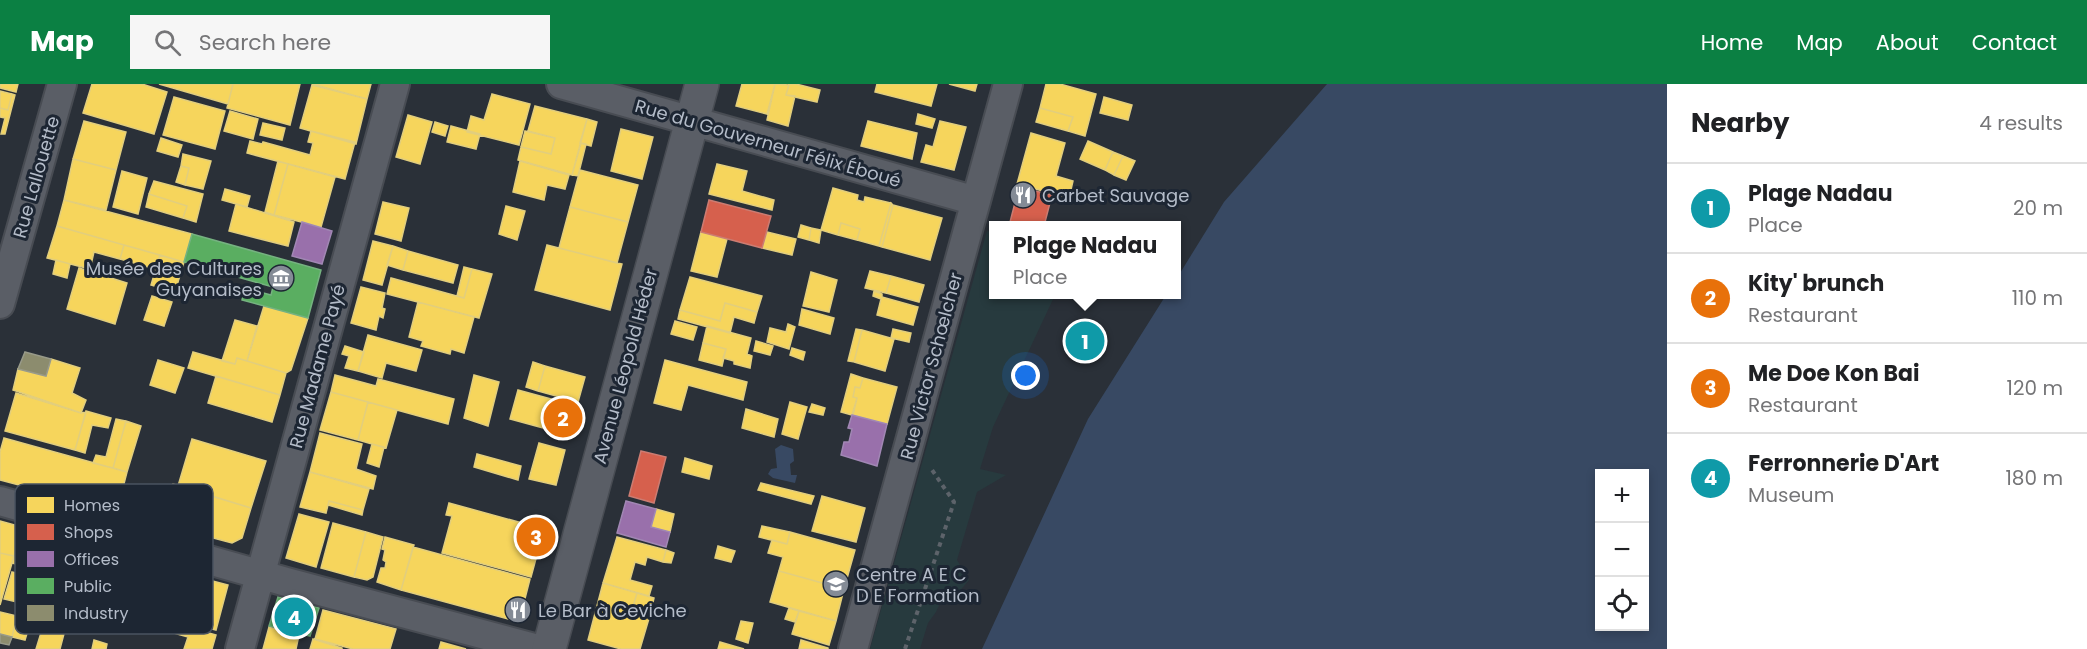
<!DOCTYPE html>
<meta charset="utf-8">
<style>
:root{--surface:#fff;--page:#f6f6f6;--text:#202124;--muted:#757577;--line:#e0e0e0;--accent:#0b8043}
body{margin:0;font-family:Poppins,sans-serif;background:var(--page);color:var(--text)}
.controls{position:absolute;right:18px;bottom:18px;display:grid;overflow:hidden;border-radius:0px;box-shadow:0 3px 9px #0003}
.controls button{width:54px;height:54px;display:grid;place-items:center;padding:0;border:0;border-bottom:2px solid var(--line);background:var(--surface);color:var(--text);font:30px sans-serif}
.you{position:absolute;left:1026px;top:292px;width:21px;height:21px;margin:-15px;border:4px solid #fff;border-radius:50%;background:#1a73e8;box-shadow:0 0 0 9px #1a73e833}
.badge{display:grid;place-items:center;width:39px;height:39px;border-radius:50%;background:var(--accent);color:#fff;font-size:20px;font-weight:700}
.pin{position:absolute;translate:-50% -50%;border:3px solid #fff;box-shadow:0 2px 6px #0006}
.popup{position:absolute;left:989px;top:137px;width:192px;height:78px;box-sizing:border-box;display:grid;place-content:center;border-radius:0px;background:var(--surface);filter:drop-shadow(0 2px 4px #0005);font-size:20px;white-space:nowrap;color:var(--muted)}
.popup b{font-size:22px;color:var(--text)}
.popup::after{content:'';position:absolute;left:50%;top:100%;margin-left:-12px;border:12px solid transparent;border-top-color:var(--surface)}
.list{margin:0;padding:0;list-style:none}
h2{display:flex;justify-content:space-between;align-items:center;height:78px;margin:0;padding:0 24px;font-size:26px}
h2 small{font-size:20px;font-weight:400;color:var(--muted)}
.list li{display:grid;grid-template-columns:39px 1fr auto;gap:18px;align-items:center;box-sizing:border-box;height:90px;padding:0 24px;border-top:2px solid var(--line)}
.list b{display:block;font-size:22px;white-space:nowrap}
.list p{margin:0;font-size:20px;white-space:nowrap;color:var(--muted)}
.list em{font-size:20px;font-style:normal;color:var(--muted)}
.icon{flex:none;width:33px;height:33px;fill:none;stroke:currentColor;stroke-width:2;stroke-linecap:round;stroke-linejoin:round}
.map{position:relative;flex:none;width:1667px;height:565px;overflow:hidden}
header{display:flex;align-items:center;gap:36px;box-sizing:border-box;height:84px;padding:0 30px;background:var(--accent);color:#fff}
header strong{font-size:28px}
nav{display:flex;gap:33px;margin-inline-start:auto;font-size:21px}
.search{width:420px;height:54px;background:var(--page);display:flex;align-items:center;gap:15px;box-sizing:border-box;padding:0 21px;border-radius:0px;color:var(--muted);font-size:22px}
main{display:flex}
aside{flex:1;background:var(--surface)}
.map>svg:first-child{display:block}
.green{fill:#273a3e}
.water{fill:#384963;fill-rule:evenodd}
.homes{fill:#f6d55c;stroke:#e2ce7d;stroke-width:1.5}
.shops{fill:#d6604d;stroke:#cc7c72;stroke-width:1.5}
.offices{fill:#9970ab;stroke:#a187b4;stroke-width:1.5}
.public{fill:#5aae61;stroke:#75b280;stroke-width:1.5}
.industry{fill:#8c8c6e;stroke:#989a89;stroke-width:1.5}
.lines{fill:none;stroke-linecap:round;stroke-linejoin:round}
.minor-casing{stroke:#484c53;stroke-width:32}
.tertiary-casing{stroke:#484c53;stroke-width:36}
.path{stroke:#5d636a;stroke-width:4;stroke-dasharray:4.5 4.5;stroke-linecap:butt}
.minor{stroke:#5a5e66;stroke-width:28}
.tertiary{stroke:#5a5e66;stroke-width:33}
.labels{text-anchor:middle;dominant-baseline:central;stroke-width:6;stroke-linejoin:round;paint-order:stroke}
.street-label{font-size:18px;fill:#b4bcc9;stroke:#1d2633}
.poi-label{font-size:18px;fill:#b4bcc9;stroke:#1d2633;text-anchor:start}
.key{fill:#1d2633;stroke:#4a5360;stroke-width:1.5}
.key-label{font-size:16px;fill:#b4bcc9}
</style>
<header>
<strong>Map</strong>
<div class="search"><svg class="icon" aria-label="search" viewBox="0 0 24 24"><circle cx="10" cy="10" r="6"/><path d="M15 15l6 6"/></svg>Search here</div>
<nav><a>Home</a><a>Map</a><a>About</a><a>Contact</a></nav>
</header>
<main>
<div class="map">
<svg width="1667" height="565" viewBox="0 0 1667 565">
<rect width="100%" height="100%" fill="#2a3038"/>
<!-- green -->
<path class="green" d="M987 147 993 149 994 210 1055 211 993 343 980 385 1006 391 977 408 957 476 969 496 958 509 943 513 936 528 928 539 920 565H870Z"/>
<!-- water -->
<path class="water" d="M1327 0H1667V565H982L1088 335 1166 211 1176 210 1177 194 1224 118ZM1600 390H1644V542H1600Z
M781 361 793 365 794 377 790 380 791 391H797L795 399 773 394 768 390 771 385 777 384 775 365Z"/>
<!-- homes -->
<path class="homes" d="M0 0H18L16 8 0 4Z
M92 0H142L167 8 154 50 83 29Z
M159 0H233L228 20Z
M233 0H300L290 41 227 24Z
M312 0H371L367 15Z
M742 0H775L767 30 736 22Z
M775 0 789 1 786 11 795 12 788 42 767 36Z
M796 0 820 6 817 18 786 11 789 0Z
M877 0H937L931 22 875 8Z
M949 0H977L975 7Z
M1046 0H1060L1096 10 1085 52 1068 47 1073 33 1040 24Z
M312 1 367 15 356 60 300 44Z
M0 7 12 10 8 26 0 24Z
M12 10 15 11 5 50H1L5 34 0 33V24L8 26Z
M492 10 530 20 519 61 467 48 471 32 484 36Z
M174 13 225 27 215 65 163 51Z
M1104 13 1132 21 1128 36 1100 29Z
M535 22 587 35 572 91 518 76 521 63 551 70 555 54 528 47Z
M1040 24 1073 33 1068 47 1036 38Z
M230 27 258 35 253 55 224 47Z
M918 30 935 35 932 44 916 40Z
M408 31 432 38 420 80 396 73Z
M587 35 597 38 591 62 580 59Z
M84 37 126 48 116 86 73 75Z
M868 37 917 49 912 75 861 62Z
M940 37 966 43 954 86 921 78 926 61 933 63Z
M435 38 448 42 445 52 432 48Z
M263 39 285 44 282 56 260 51Z
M451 42 480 50 476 65 447 58Z
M621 45 653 53 642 95 611 87Z
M311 47 355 58 345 95 247 69 250 57 262 60 263 58 310 71 313 59 308 58Z
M525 47 555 54 551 70 521 63Z
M1031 49 1065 59 1056 92 1073 97 1069 114 1017 100Z
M161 54 182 61 178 73 157 67Z
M1088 57 1113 68 1105 86 1080 75Z
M581 59 586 60 578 92 572 91Z
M1113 68 1123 72 1114 91 1105 86Z
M183 70 211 77 203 105 185 101 189 84 181 82Z
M1123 72 1135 77 1126 96 1114 91Z
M73 75 116 86 106 126 64 116Z
M278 77 288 80 274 131 265 128Z
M520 77 569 91 565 105 547 101 544 116 513 108Z
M288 80 335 93 321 143 274 131Z
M717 80 747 87 742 107 774 116 772 126 709 110Z
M181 82 189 84 185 101 176 98Z
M580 86 638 101 628 138 570 123Z
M122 87 147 94 138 130 113 123Z
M154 97 203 110 196 138 183 134 187 122 149 110Z
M833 104 858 111 857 116 864 118 865 113 891 119 879 162 857 156 860 145 841 139 838 151 821 146Z
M225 105 250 112 247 123 222 116Z
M149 110 187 122 183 134 146 123Z
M64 116 192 150 184 178 57 142Z
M383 118 409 124 401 157 375 150Z
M891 119 893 121 882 163 879 162Z
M236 120 294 138 288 162 229 147Z
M893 121 942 134 930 176 882 163Z
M506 122 525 127 517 156 499 150Z
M570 123 628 138 617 179 559 164Z
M841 139 860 145 857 156 838 151Z
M801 141 811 144 809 156 798 153Z
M57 142 124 161 120 175 94 168 90 185 47 174Z
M811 144 821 146 819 159 809 156Z
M701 148 727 155 717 193 691 187Z
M767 148 796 155 792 171 762 164Z
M373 157 393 162 382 201 363 196Z
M124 161 160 171 155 185 120 175Z
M547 161 622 180 610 226 535 206Z
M393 162 408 167 403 186 387 181Z
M408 167 458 181 453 199 403 186Z
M160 171 184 178 175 208 151 201Z
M56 176 70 180 67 194 53 190Z
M464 183 472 185 464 214 457 212Z
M79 184 127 199 115 240 67 225Z
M472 185 492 190 479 234 387 210 391 194 464 214Z
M870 187 891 192 886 209 865 204Z
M811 188 837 196 829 228 803 222Z
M891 192 924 201 919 218 886 209Z
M690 193 762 212 757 228 725 219 720 237 680 226Z
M361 203 385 209 382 224 385 225 383 234 379 232 376 246 351 239Z
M874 207 882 210V213L918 223 913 241 877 231 881 215 873 212Z
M152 212 172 218 164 242 144 236Z
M418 218 474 233 464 269 451 265 450 270 421 262 423 257 409 253Z
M725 219 757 228 754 239 734 233 730 249 678 235 680 226 720 237Z
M264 222 308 234 291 286 286 289 247 277Z
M802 225 834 234 830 250 799 241Z
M235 236 257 242 247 277 237 274 235 280 222 277Z
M675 237 697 243 693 256 671 250Z
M788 240 795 243 789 265 767 258 770 244 786 248Z
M707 242 751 254 747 270 752 272 750 284 734 280V277L723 274 726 265 703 259Z
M856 245 862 246 854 278 848 277Z
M893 245 911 249 909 258 891 254Z
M862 246 894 255 885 287 854 278Z
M368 251 422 266 416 287 386 279 382 294 358 287Z
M756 257 773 262 770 271 754 267Z
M703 259 726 265 722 282 699 276Z
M345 262 364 268 358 287 345 284 349 272 342 270Z
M792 264 805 268 803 276 790 271Z
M193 268 235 280 237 274 286 289 280 311 188 284Z
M51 275 80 284 72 309 86 316 81 329 13 306 18 285 46 292Z
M158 276 184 284 175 309 150 301Z
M665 276 747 298 743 316 688 301 681 326 654 319Z
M533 278 545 282 538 307 526 303Z
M545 282 585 293 578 318 538 307Z
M851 290 863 294 860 304 855 303 853 313 857 314 852 331 841 328Z
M335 291 376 302 378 295 454 315 448 340 331 308Z
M474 291 499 298 488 342 464 334Z
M216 292 280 311 272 338 208 319Z
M863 294 897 303 887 340 853 331 857 314 853 313 855 303 860 304Z
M518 306 577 322 569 351 510 335Z
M331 308 368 318 358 356 320 346Z
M16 309 81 329 86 328 75 366 5 347Z
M368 318 397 326 386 364 358 356Z
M790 318 807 323 798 355 782 350Z
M812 320 825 324 823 331 809 328Z
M746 325 778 335 774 353 742 344Z
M86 327 111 334 108 344 92 341 85 369 75 366Z
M116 335 126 337 113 384 93 379 96 371 106 373Z
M126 337 141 342 127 388 113 384Z
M320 349 362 360 356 385 376 392 373 405 310 388Z
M4 354 127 388 117 427 0 396V368Z
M192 355 266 377 251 424 178 402Z
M539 359 565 366 556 401 529 395Z
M372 360 384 363 379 383 367 379Z
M477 370 521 382 518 396 474 383Z
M685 374 712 382 709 395 682 388Z
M310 388 369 405 363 426 329 417 326 429 300 423Z
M761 399 814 412 811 420 758 406Z
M173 400 251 424 242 454 232 459 164 441Z
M822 412 865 424 856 458 812 447Z
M329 417 363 426 362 431 328 421Z
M449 419 544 445 531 493 442 469 452 432 446 431Z
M656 425 674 430 670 448 651 443Z
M299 430 329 438 316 483 286 474Z
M0 437 22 443 14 472 0 469Z
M333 439 366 448 354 493 321 484Z
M762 442 790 448 787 460 759 453Z
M22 443 63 454 56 480 47 478 44 488 12 479Z
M366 448 383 453 373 493 367 496 354 493Z
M790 448 855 466 844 505 779 487 783 473 768 469 772 456 787 460Z
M385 453 414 461 401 506 377 498 381 484H385L386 478 383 476 385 466 382 465Z
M617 453 666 466 663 478 647 473 645 481 635 478 630 496 652 502 649 512 603 499Z
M69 458 112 470 103 505 60 491Z
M718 462 735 467 731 478 715 474Z
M413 463 530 495 519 538 401 506Z
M666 466 674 469 671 479 663 478Z
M0 469 14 472 0 521Z
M120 471 173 486 157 541 104 527Z
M173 486 189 490 183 516 166 512Z
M779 487 844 505 836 537 770 518Z
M12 488 26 491 23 505 30 507 26 520 4 515Z
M26 491 34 492 30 507 23 505Z
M205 495 228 501 216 546 193 540Z
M603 499 637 509 632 526 650 531 640 565H621L588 556Z
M637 509 654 514 650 531 632 526Z
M166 512 180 515 174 531 161 528Z
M18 523 45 530 42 540 16 531Z
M789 524 799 527 795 538 785 535Z
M323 526 396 545 390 565H353L315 555Z
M799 527 836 537 829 561 792 550Z
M0 528 17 532 12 553 0 550Z
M17 532 31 536 25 556 12 553Z
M160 535 216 551 212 565H184L188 553 156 544Z
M741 537 753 539 748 559 736 555Z
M44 539 65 546 60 565H36Z
M269 543 299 551 296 565H263Z
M313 555 342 564V565H310Z
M94 556 107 560 106 565H92Z
M801 556 828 564V565H799Z
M441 558 466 565H439Z
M720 558 744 565H718Z"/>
<!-- shops -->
<path class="shops" d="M1019 103 1052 111 1044 142H1009Z
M709 116 771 132 762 164 701 148Z
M641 367 666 373 654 419 629 412Z"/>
<!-- offices -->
<path class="offices" d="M302 138 332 147 322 180 292 172Z
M852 331 887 340 877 382 841 371 844 358H849L852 345 848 344Z
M626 417 656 425 651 443 670 448 666 463 617 449Z"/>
<!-- public -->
<path class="public" d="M192 150 321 186 308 234 242 216 245 204 271 211 273 203 184 178Z
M278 513 319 524 310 552 269 542Z"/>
<!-- industry -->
<path class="industry" d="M25 268 51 275 46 292 18 285Z
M0 550 12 553 9 561 0 559Z"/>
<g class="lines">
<defs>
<path id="minor" d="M561 0 976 117
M0 220 62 0
M0 417 290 499 538 565
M240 565 395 0
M853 565 1008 0"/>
<path id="tertiary" d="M549 565 702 0"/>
</defs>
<!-- minor casing -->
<use href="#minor" class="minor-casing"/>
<!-- tertiary casing -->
<use href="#tertiary" class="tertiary-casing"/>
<!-- path -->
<path class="path" d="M905 565 954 418 932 386"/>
<!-- minor -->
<use href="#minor" class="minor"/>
<!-- tertiary -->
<use href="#tertiary" class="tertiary"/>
</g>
<!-- icons -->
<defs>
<symbol id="restaurant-disc" viewBox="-11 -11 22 22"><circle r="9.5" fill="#848b96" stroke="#1d2633"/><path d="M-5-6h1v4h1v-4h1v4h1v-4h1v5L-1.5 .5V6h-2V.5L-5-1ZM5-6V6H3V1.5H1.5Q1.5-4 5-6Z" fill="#fff"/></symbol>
<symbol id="museum-disc" viewBox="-11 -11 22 22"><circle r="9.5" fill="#848b96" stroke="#1d2633"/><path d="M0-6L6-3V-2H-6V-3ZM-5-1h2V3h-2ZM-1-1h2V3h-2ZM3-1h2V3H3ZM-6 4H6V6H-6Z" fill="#fff"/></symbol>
<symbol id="university-disc" viewBox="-11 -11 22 22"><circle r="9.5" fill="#848b96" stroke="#1d2633"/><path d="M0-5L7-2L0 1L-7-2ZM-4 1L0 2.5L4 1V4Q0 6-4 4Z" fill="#fff"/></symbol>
</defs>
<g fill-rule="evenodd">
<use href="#restaurant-disc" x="1008" y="96" width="30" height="30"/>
<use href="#museum-disc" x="266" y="179" width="30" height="30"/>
<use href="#university-disc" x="821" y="485" width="30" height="30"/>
<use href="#restaurant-disc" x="503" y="511" width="30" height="30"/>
</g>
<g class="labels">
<!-- street labels -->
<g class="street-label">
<text transform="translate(768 59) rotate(16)">Rue du Gouverneur Félix Éboué</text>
<text transform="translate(36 93) rotate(-74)">Rue Lallouette</text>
<text transform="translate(317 282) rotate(-75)">Rue Madame Payé</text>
<text transform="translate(625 282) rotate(-75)">Avenue Léopold Héder</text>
<text transform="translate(931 282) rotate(-75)">Rue Victor Schœlcher</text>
</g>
<!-- poi labels -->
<g class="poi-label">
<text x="1042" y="111">Carbet Sauvage</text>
<text x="262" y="184" text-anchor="end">Musée des Cultures<tspan x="262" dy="21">Guyanaises</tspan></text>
<text x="856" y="490">Centre A E C<tspan x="856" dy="21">D E Formation</tspan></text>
<text x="538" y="526">Le Bar à Ceviche</text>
</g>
</g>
<!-- legend -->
<rect x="15" y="400" width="198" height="150" rx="9" class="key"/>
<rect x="27" y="413" width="27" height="16" fill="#f6d55c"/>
<rect x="27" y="440" width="27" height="16" fill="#d6604d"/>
<rect x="27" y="467" width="27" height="16" fill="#9970ab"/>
<rect x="27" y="494" width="27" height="16" fill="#5aae61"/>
<rect x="27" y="521" width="27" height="16" fill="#8c8c6e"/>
<g class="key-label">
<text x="64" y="427">Homes</text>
<text x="64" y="454">Shops</text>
<text x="64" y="481">Offices</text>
<text x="64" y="508">Public</text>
<text x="64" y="535">Industry</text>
</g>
</svg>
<div class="controls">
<button>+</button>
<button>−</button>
<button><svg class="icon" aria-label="locate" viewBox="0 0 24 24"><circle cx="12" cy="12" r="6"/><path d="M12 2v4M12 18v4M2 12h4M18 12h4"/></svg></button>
</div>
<div class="you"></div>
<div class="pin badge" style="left:1085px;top:257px;background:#0f9aa8">1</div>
<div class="popup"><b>Plage Nadau</b>Place</div>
<div class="pin badge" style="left:563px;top:334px;background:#e8710a">2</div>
<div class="pin badge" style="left:536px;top:453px;background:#e8710a">3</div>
<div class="pin badge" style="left:294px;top:533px;background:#0f9aa8">4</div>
</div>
<aside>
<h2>Nearby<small>4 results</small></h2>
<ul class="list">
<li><span class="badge" style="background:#0f9aa8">1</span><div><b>Plage Nadau</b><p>Place</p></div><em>20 m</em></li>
<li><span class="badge" style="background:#e8710a">2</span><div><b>Kity' brunch</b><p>Restaurant</p></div><em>110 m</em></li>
<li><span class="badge" style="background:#e8710a">3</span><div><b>Me Doe Kon Bai</b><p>Restaurant</p></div><em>120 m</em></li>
<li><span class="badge" style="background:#0f9aa8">4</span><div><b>Ferronnerie D'Art</b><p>Museum</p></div><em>180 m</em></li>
</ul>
</aside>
</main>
